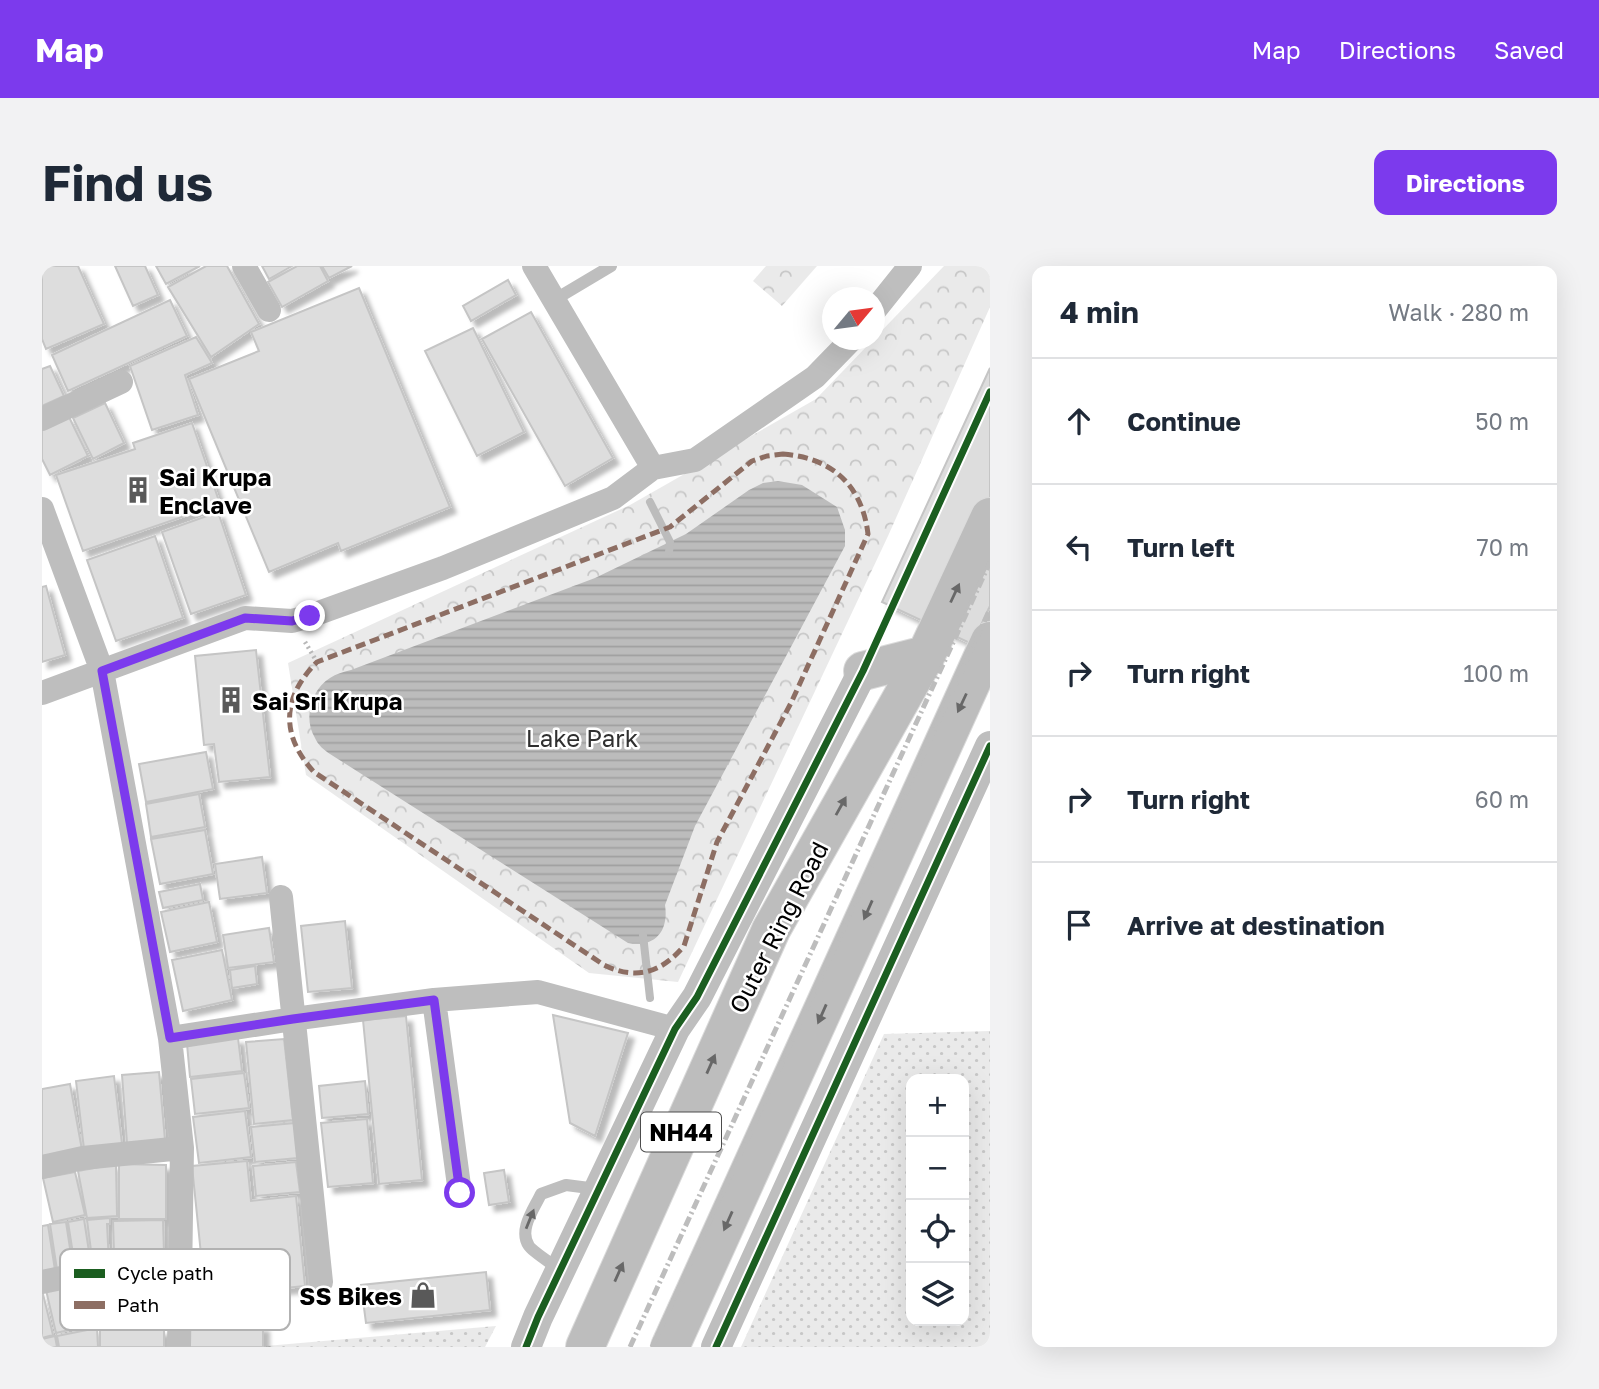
<!DOCTYPE html>
<meta charset="utf-8">
<style>
:root{--surface:#fff;--page:#f2f2f3;--text:#1f2937;--muted:#747a83;--line:#e0e1e3;--accent:#7c3aed}
body{margin:0;font-family:"Golos Text",sans-serif;background:var(--page);color:var(--text)}
.controls{position:absolute;right:21px;bottom:21px;display:grid;overflow:hidden;border-radius:14px;box-shadow:0 7px 28px #0002}
.controls button{width:63px;height:63px;display:grid;place-items:center;padding:0;border:0;border-bottom:2px solid var(--line);background:var(--surface);color:var(--text);font:35px sans-serif}
.compass{position:absolute;left:780px;top:21px;width:63px;height:63px;border-radius:50%;background:var(--surface);box-shadow:0 7px 28px #0002;rotate:61deg}
.stop{position:absolute;width:21px;height:21px;margin:-16px;border:5px solid #7c3aed;border-radius:50%;background:#fff}
.stop.end{background:#7c3aed;border-color:#fff;box-shadow:0 2px 7px #0008}
.list{margin:0;padding:0;list-style:none}
h2{display:flex;justify-content:space-between;align-items:center;height:91px;margin:0;padding:0 28px;font-size:30px}
h2 small{font-size:23px;font-weight:400;color:var(--muted)}
.list li{display:grid;grid-template-columns:46px 1fr auto;gap:21px;align-items:center;box-sizing:border-box;height:126px;padding:0 28px;border-top:2px solid var(--line)}
.list b{display:block;font-size:26px;white-space:nowrap}
.list em{font-size:23px;font-style:normal;color:var(--muted)}
.icon{flex:none;width:38px;height:38px;fill:none;stroke:currentColor;stroke-width:2;stroke-linecap:round;stroke-linejoin:round}
.map{position:relative;flex:none;width:948px;height:1081px;overflow:hidden;border-radius:14px}
header{display:flex;align-items:center;gap:42px;box-sizing:border-box;height:98px;padding:0 35px;background:var(--accent);color:#fff}
header strong{font-size:33px}
nav{display:flex;gap:38px;margin-inline-start:auto;font-size:24px}
.intro{display:flex;align-items:center;justify-content:space-between;box-sizing:border-box;height:168px;padding:0 42px}
h1{margin:0;font-size:49px}
.button{padding:18px 32px;border-radius:14px;background:var(--accent);color:#fff;font-size:24px;font-weight:700}
main{display:flex;gap:42px;padding:0 42px}
aside{flex:1;background:var(--surface);border-radius:14px;box-shadow:0 7px 28px #0002}
.map>svg:first-child{display:block}
.grass{fill:url(#grass-dots);fill-rule:evenodd}
.park{fill:url(#park-crowns)}
.water{fill:url(#water-rules)}
.lines{fill:none;stroke-linecap:round;stroke-linejoin:round}
.stream{stroke:#bcbcbc;stroke-width:8}
.building{fill:#ddd;stroke:#c5c5c5;stroke-width:2;filter:url(#shadow)}
.trunk-casing{stroke:#dbdbdb;stroke-width:40}
.path{stroke:#b8b8b8;stroke-width:4.5;stroke-dasharray:2 3.5;stroke-linecap:butt}
.service{stroke:#bebebe;stroke-width:12}
.minor{stroke:#bebebe;stroke-width:24}
.tertiary{stroke:#bebebe;stroke-width:30}
.trunk{stroke:#bdbdbd;stroke-width:38}
.rail{stroke:#bdbdbd;stroke-width:5;stroke-dasharray:10 3.5 2 3.5;stroke-linecap:butt}
.quiet{stroke:#8d6e63;stroke-width:5;stroke-dasharray:10 5;stroke-linecap:butt}
.cycleway-casing{stroke:#fff;stroke-width:11}
.cycleway{stroke:#1b5e20;stroke-width:7}
.oneway{fill:#686868}
.route{stroke:#7c3aed;stroke-width:9}
.labels{text-anchor:middle;dominant-baseline:central;stroke-width:5;stroke-linejoin:round;paint-order:stroke}
.shield{fill:#fff;stroke:#4c4c4c;stroke-width:2}
.shield-label{font-size:23px;font-weight:bold;fill:#000}
.poi-label{font-size:24px;font-weight:bold;fill:#000;stroke:#fff;text-anchor:start}
.park-label{font-size:24px;fill:#303030;stroke:#fff}
.street-label{font-size:24px;fill:#000;stroke:#fff}
.key{fill:#fff;stroke:#b2b2b2;stroke-width:2}
.key-label{font-size:19px;fill:#000}
</style>
<header>
<strong>Map</strong>
<nav><a>Map</a><a>Directions</a><a>Saved</a></nav>
</header>
<div class="intro"><h1>Find us</h1><a class="button">Directions</a></div>
<main>
<div class="map">
<svg width="948" height="1081" viewBox="0 0 948 1081">
<defs>
<pattern id="grass-dots" width="8" height="8" patternUnits="userSpaceOnUse" patternTransform="scale(1.75)"><rect width="8" height="8" fill="#eaeaea"/><path d="M2 2h.1M6 6h.1" fill="none" stroke="#c7c7c7" stroke-width="1.8" stroke-linecap="round"/></pattern>
<pattern id="park-crowns" width="20" height="18" patternUnits="userSpaceOnUse" patternTransform="scale(1.75)"><rect width="20" height="18" fill="#eaeaea"/><path d="M2 6a3 3 0 1 1 6 0M12 15a3 3 0 1 1 6 0" fill="none" stroke="#c7c7c7"/></pattern>
<pattern id="water-rules" width="6" height="5" patternUnits="userSpaceOnUse" patternTransform="scale(1.75)"><rect width="6" height="5" fill="#bcbcbc"/><path d="M0 2.5h6" fill="none" stroke="#a0a0a0"/></pattern>
<filter id="shadow"><feDropShadow dx="6" dy="6" stdDeviation="2" flood-color="#0004"/></filter>
</defs>
<rect width="100%" height="100%" fill="#fff"/>
<!-- grass -->
<path class="grass" d="M948 765V1081H699L842 768ZM869 813H922V1055H869Z
M454 1060 443 1081H224V1080Z"/>
<!-- park -->
<path class="park" d="M724 0H775L740 40 711 15Z
M902 0H948V41L846 270 636 716 547 707 264 509 246 397 588 239 774 133Z"/>
<!-- water -->
<path class="water" d="M736 215 760 219 795 241 803 264V280L653 560 623 639C627 665 613 682 586 677L288 488C282 484 276 479 273 472 261 452 269 424 288 412 294 408 301 406 309 404L553 312 644 268 707 224 721 217Z"/>
<g class="lines">
<!-- stream -->
<path class="stream" d="M608 236 628 276 627 286
M601 669 608 732"/>
</g>
<!-- building -->
<path class="building" d="M0 0H36L62 58 4 83 0 73Z
M73 0H103L116 29 91 40Z
M114 0H158L124 18Z
M164 0H185L217 58 169 91 126 21Z
M220 0H250L227 13Z
M255 0H278L286 15 240 41 226 16Z
M280 0H310L287 12Z
M466 14 474 29 429 55 421 40Z
M317 22 408 241 299 285 296 277 227 306 147 113 217 85 209 66Z
M128 34 145 70 26 125 10 89Z
M489 46 571 192 523 220 440 73Z
M431 62 482 166 435 190 383 85Z
M154 71 170 97 143 109 156 149 110 164 88 100Z
M8 100 22 130 0 140V103Z
M948 102V340L930 378 840 336Z
M63 137 82 177 51 193 31 152Z
M27 151 46 190 8 209 0 193V164Z
M150 157 178 238 41 285 14 209 93 183 91 177Z
M176 246 204 329 149 348 120 266Z
M113 270 141 352 74 375 45 294Z
M4 320 23 389 0 396V321Z
M214 384 228 511 177 516 172 478 162 479 153 390Z
M164 486 171 523 104 536 97 498Z
M157 528 163 561 109 571 104 538Z
M163 564 171 608 118 618 109 573Z
M220 591 225 627 178 633 173 598Z
M158 618 161 634 121 642 117 626Z
M167 636 175 676 128 686 119 646Z
M303 655 310 722 266 726 259 660Z
M227 662 232 696 186 702 181 669Z
M180 684 190 734 141 745 130 694Z
M213 700 215 718 190 722 188 704Z
M511 749 586 767 553 870 528 857Z
M364 750 380 914 337 918 321 754Z
M196 772 200 805 148 811 145 778Z
M242 773 251 854 212 858 204 776Z
M117 806 123 874 85 877 80 809Z
M202 807 207 842 153 848 149 813Z
M72 810 80 878 42 883 34 815Z
M323 815 326 848 280 852 277 820Z
M28 818 40 884 0 890V823Z
M203 845 209 891 157 897 151 851Z
M325 853 331 917 286 921 279 857Z
M253 857 256 892 213 896 209 861Z
M205 895 209 935 254 930 263 1020 222 1024 221 1009 203 1010 202 1004 161 1008 150 900Z
M254 896 258 926 214 930 211 900Z
M74 898 75 950 45 952 36 905Z
M77 898 124 899V953H77Z
M462 904 467 936 447 939 442 907Z
M33 906 43 949 11 956 1 912Z
M68 952V958H65L67 997 51 1000 45 954Z
M42 953 49 999 33 1001 26 956Z
M121 954 122 987H72L71 955Z
M24 956 31 1002 15 1004 8 958Z
M6 959 13 1004 0 1006V960Z
M444 1006 448 1044 324 1057 319 1019Z
M35 1017 44 1060 14 1067 4 1024Z
M0 1024 11 1069 0 1072Z
M147 1060H221V1081H148Z
M55 1062 56 1081H17L15 1070Z
M58 1064H122V1081H58Z
M13 1070 15 1081H0V1073Z"/>
<g class="lines">
<defs>
<path id="trunk" d="M821 405 884 389
M543 1081 729 664 884 389 948 251
M628 1081 948 375"/>
</defs>
<!-- trunk casing -->
<use href="#trunk" class="trunk-casing"/>
<!-- path -->
<path class="path" d="M263 376 275 396"/>
<!-- service -->
<path class="service" d="M512 34 569 0
M518 1004C512 999 491 986 487 980 476 964 492 943 499 928L524 919 555 923"/>
<!-- minor -->
<path class="minor" d="M202 0 227 44
M492 0 611 202 653 194 773 111 809 74
M832 45 868 0
M0 153 79 116
M0 243 60 405 128 772 140 882 137 1081
M0 427 203 352 250 355 268 350 401 302 571 232 611 202
M239 631 279 1016
M392 734 418 927
M128 772 251 753 392 734 496 726 633 763
M0 901 41 892 140 882
M0 1016 58 1004"/>
<!-- tertiary -->
<path class="tertiary" d="M484 1081 496 1051 633 763 655 731 821 405
M674 1081 948 480"/>
<!-- trunk -->
<use href="#trunk" class="trunk"/>
<!-- rail -->
<path class="rail" d="M588 1081 948 296
M610 1081 948 343"/>
<!-- quiet -->
<path class="quiet" d="M741 188C790 192 820 219 826 268L749 437 675 576 642 680C620 706 595 715 562 699L272 506C238 469 240 431 275 396L628 261 710 195 725 190Z"/>
<defs>
<path id="cycleway" d="M484 1081 496 1051 633 763 655 731 821 405 948 126
M674 1081 948 480"/>
</defs>
<!-- cycleway casing -->
<use href="#cycleway" class="cycleway-casing"/>
<!-- cycleway -->
<use href="#cycleway" class="cycleway"/>
</g>
<!-- one-way arrows -->
<defs><path id="oneway-solid" d="M-6-.8H1V-3.2L6.5 0L1 3.2V.8H-6Z" transform="scale(1.75)"/></defs>
<g class="oneway">
<use href="#oneway-solid" transform="translate(913 327) rotate(-65)"/>
<use href="#oneway-solid" transform="translate(920 437) rotate(115)"/>
<use href="#oneway-solid" transform="translate(799 540) rotate(-61)"/>
<use href="#oneway-solid" transform="translate(826 644) rotate(114)"/>
<use href="#oneway-solid" transform="translate(780 748) rotate(114)"/>
<use href="#oneway-solid" transform="translate(669 798) rotate(-66)"/>
<use href="#oneway-solid" transform="translate(488 953) rotate(-68)"/>
<use href="#oneway-solid" transform="translate(686 955) rotate(114)"/>
<use href="#oneway-solid" transform="translate(577 1006) rotate(-66)"/>
</g>
<g class="lines">
<!-- route -->
<path class="route" d="M268 350 250 355 203 352 60 405 128 772 251 753 392 734 418 927"/>
</g>
<!-- icons -->
<defs>
<symbol id="building-bare" viewBox="-9 -9 18 18"><path d="M-4-6H4V6H1V3H-1V6H-4ZM-2.5-4.3h1.7v1.8h-1.7ZM.8-4.3h1.7v1.8H.8ZM-2.5-1h1.7V.8h-1.7ZM.8-1h1.7V.8H.8Z" fill="#595959" stroke="#fff" stroke-width="2.5" paint-order="stroke"/></symbol>
<symbol id="shop-bare" viewBox="-9 -9 18 18"><path d="M-5-2.5h2.3a2.7 3.5 0 0 1 5.4 0H5L5.5 6h-11ZM-1.5-2.5h3a1.5 2.3 0 0 0-3 0Z" fill="#595959" stroke="#fff" stroke-width="2.5" paint-order="stroke"/></symbol>
</defs>
<g fill-rule="evenodd">
<use href="#building-bare" x="77" y="205" width="38" height="38"/>
<use href="#building-bare" x="170" y="415" width="38" height="38"/>
<use href="#shop-bare" x="362" y="1010" width="38" height="38"/>
</g>
<g class="labels">
<!-- shield labels -->
<rect class="shield" x="599" y="846.5" width="80" height="39" rx="5"/>
<g class="shield-label">
<text x="639" y="866">NH44</text>
</g>
<!-- poi labels -->
<g class="poi-label">
<text x="117" y="210">Sai Krupa<tspan x="117" dy="28">Enclave</tspan></text>
<text x="210" y="434">Sai Sri Krupa</text>
<text x="360" y="1029" text-anchor="end">SS Bikes</text>
</g>
<!-- park labels -->
<g class="park-label">
<text x="540" y="471">Lake Park</text>
</g>
<!-- street labels -->
<g class="street-label">
<text transform="translate(736 661) rotate(-63)">Outer Ring Road</text>
</g>
</g>
<!-- legend -->
<rect x="18" y="983" width="230" height="81" rx="10" class="key"/>
<rect x="32" y="1003" width="31" height="9" fill="#1b5e20"/>
<rect x="32" y="1035" width="31" height="8" fill="#8d6e63"/>
<g class="key-label">
<text x="75" y="1014">Cycle path</text>
<text x="75" y="1046">Path</text>
</g>
</svg>
<div class="controls">
<button>+</button>
<button>−</button>
<button><svg class="icon" aria-label="locate" viewBox="0 0 24 24"><circle cx="12" cy="12" r="6"/><path d="M12 2v4M12 18v4M2 12h4M18 12h4"/></svg></button>
<button><svg class="icon" aria-label="layers" viewBox="0 0 24 24"><path d="M12 4l9 5-9 5-9-5zM3 14l9 5 9-5"/></svg></button>
</div>
<svg class="compass" viewBox="-18 -18 36 36"><path d="M0-13l5 13h-10z" fill="#e53935"/><path d="M0 13l5-13h-10z" fill="#747a83"/></svg>
<div class="stop" style="left:418px;top:927px"></div>
<div class="stop end" style="left:268px;top:350px"></div>
</div>
<aside>
<h2>4 min<small>Walk · 280 m</small></h2>
<ul class="list">
<li><svg class="icon" aria-label="ahead" viewBox="0 0 24 24"><path d="M12 20V5M6 11l6-6 6 6"/></svg><div><b>Continue</b></div><em>50 m</em></li>
<li><svg class="icon" aria-label="left" viewBox="0 0 24 24"><path d="M17 20v-9H6M10 6l-5 5 5 5"/></svg><div><b>Turn left</b></div><em>70 m</em></li>
<li><svg class="icon" aria-label="right" viewBox="0 0 24 24"><path d="M7 20v-9h11M14 6l5 5-5 5"/></svg><div><b>Turn right</b></div><em>100 m</em></li>
<li><svg class="icon" aria-label="right" viewBox="0 0 24 24"><path d="M7 20v-9h11M14 6l5 5-5 5"/></svg><div><b>Turn right</b></div><em>60 m</em></li>
<li><svg class="icon" aria-label="arrive" viewBox="0 0 24 24"><path d="M6 21V4h12l-3 4 3 4H6"/></svg><div><b>Arrive at destination</b></div></li>
</ul>
</aside>
</main>
